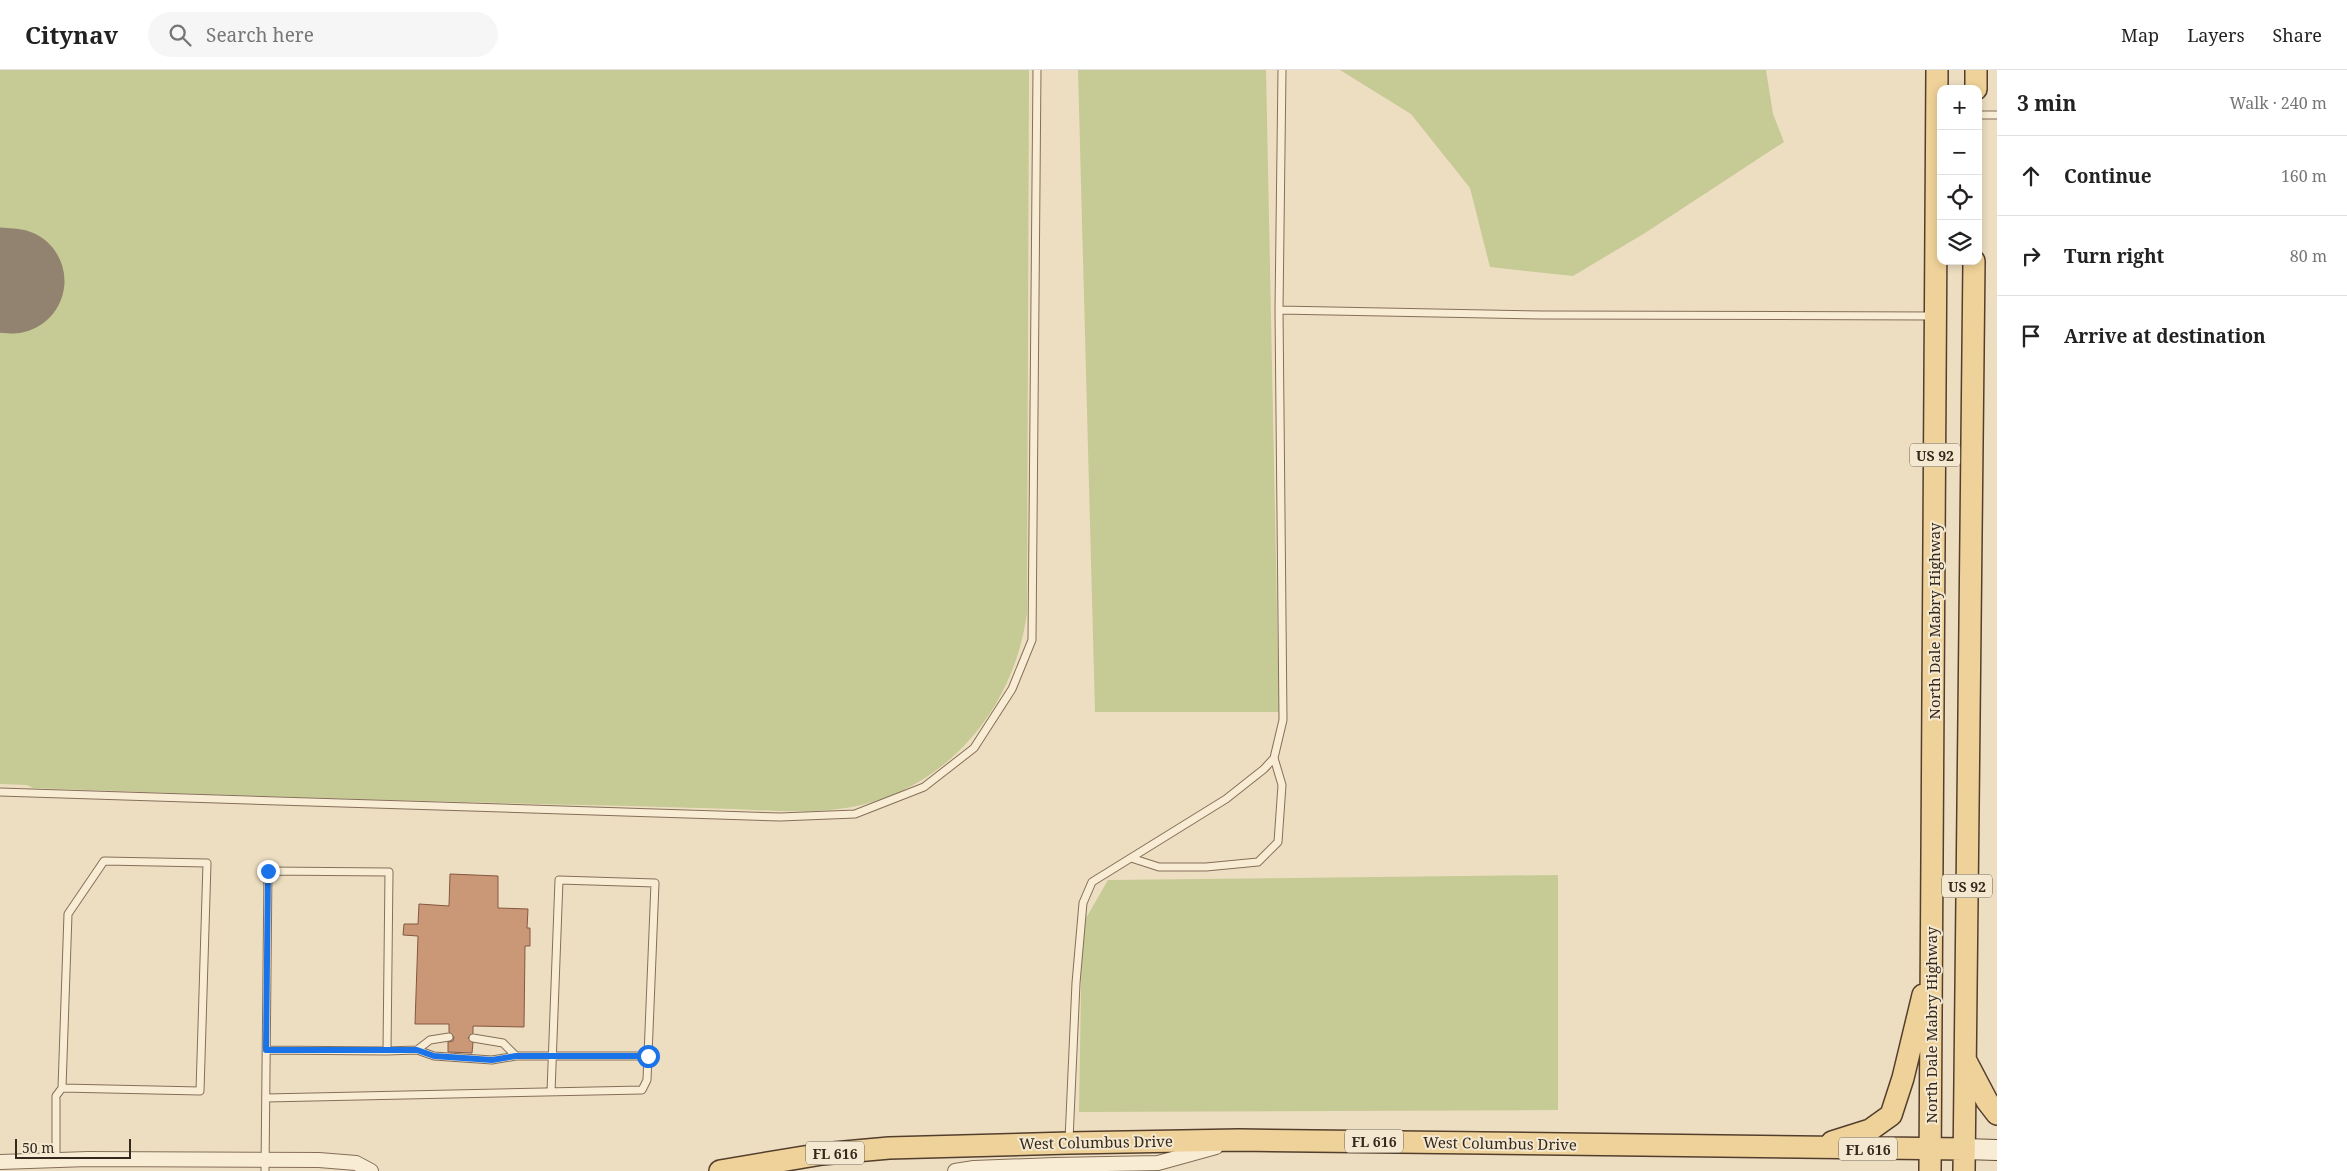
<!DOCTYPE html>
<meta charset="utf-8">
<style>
:root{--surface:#fff;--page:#f6f6f6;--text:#222;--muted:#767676;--line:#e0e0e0}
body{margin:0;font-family:"Noto Serif",serif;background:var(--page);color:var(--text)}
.controls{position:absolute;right:15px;top:15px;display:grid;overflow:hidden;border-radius:10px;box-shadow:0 2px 8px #0003}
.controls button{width:45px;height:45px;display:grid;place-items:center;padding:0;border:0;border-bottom:1px solid var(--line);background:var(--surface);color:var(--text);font:25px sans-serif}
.scale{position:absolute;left:15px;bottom:12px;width:116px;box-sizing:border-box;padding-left:5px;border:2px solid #35281d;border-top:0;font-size:14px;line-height:18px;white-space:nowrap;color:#35281d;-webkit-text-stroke:4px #f4e9d0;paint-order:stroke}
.stop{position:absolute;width:15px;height:15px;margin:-11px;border:4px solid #1a73e8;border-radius:50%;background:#fff}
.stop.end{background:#1a73e8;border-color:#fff;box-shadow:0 1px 5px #0008}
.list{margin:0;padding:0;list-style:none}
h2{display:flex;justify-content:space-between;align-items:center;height:65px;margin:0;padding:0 20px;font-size:21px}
h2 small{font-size:16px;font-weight:400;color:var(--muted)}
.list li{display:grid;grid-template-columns:32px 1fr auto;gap:15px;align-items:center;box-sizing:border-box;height:80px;padding:0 20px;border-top:1px solid var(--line)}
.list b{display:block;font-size:19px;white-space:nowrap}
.list em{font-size:16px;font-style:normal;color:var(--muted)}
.icon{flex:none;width:28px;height:28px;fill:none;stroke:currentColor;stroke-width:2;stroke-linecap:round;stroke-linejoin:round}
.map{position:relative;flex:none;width:1997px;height:1101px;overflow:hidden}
header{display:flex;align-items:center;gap:30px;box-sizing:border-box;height:70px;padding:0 25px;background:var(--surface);border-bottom:1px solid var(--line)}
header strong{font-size:24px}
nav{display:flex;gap:28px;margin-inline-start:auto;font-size:18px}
.search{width:350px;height:45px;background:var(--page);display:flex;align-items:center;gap:12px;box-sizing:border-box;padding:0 18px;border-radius:28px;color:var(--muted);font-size:19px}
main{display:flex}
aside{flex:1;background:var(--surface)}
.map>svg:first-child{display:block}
.green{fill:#c6ca95}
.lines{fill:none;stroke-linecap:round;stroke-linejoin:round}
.runway{stroke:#91836f;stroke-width:105}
.building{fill:#ca9777;stroke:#845840}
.service-casing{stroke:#856f59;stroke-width:9}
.minor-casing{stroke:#856f59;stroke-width:16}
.secondary-casing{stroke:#67503c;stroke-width:22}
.primary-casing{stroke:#533e2d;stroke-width:24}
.service{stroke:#f8ecd4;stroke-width:7}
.minor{stroke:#f8ecd4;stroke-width:14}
.secondary{stroke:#f8ecd4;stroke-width:20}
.primary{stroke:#efd299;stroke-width:21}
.route{stroke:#1a73e8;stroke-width:6}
.labels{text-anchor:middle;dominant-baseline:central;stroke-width:4;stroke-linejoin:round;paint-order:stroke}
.shield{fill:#f4e9d0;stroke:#6e6253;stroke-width:1}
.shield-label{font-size:14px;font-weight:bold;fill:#35281d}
.street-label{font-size:15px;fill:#35281d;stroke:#f4e9d0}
</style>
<header>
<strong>Citynav</strong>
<div class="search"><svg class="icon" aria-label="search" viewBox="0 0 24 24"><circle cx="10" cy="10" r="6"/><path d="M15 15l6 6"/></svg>Search here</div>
<nav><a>Map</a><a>Layers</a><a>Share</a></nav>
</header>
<main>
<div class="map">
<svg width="1997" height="1101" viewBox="0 0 1997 1101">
<rect width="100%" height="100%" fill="#eddec1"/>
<!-- green -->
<path class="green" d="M0 0H1029L1027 543C1016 626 962 701 882 729 834 746 783 741 734 739 699 738 664 737 629 736 430 732 232 725 33 718L27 715 0 714V262H13L16 159 0 158Z
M1078 0H1266L1279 642H1095Z
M1340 0H1766L1773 44 1784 72 1645 163 1573 206 1490 197 1470 118 1411 44Z
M1558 805V1040L1079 1042 1082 855 1108 810Z"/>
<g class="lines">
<!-- runway -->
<path class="runway" d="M0 210 12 211"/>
</g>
<!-- building -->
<path class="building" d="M450 804 498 806V838L528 839 527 858H530V876H525L524 957 473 956V963L468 968 473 973 472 983 448 982V972L453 971 454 967 449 962V954H415L418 866 403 865 404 854H418L419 834 449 836Z"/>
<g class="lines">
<defs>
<path id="service" d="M1978 45H1997
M1279 240 1543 245 1933 246
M0 722 780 747 855 744 924 717 974 678 1012 619 1032 570 1037 0
M1131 788 1159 797H1206L1258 792 1278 772 1282 715 1274 688
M473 968 503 973 516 986
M417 980 434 986 492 990 516 986H648
M387 981 417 980 430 970 449 967
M266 1028 642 1020 647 1010 655 813 559 810 551 1022
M1069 1070 1076 913 1083 833 1092 812 1226 729 1264 699 1274 688 1283 650 1279 240 1282 0
M56 1090V1026L62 1018 68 844 104 791 207 793 200 1021 62 1018
M265 1101 268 801 389 802 387 981 266 980"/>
<path id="minor" d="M0 1092 88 1089 319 1090 356 1093 371 1101
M955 1101 974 1098 1055 1095 1158 1093 1216 1077"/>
<path id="secondary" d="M1964 1079 1997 1080"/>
<path id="primary" d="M1976 19V0
M1966 991 1987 1031 1997 1044
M1832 1072 1870 1060 1891 1045 1903 1008 1923 925
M720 1101 822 1084 889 1078 1069 1073 1239 1070 1964 1079
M1930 1101 1937 0
M1964 1101 1974 191"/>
</defs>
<!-- service casing -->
<use href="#service" class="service-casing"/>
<!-- minor casing -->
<use href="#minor" class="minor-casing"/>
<!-- secondary casing -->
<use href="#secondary" class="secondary-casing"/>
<!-- primary casing -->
<use href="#primary" class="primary-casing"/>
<!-- service -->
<use href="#service" class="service"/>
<!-- minor -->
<use href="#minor" class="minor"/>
<!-- secondary -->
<use href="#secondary" class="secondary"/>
<!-- primary -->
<use href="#primary" class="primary"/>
</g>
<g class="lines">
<!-- route -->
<path class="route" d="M268 801 266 980H417L434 986 492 990 516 986H648"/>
</g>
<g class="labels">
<!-- shield labels -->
<g class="shield">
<rect x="1910" y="373.5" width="50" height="23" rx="4"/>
<rect x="1942" y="804.5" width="50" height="23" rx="4"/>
<rect x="1345" y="1059.5" width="58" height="23" rx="4"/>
<rect x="1839" y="1067.5" width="58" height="23" rx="4"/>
<rect x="806" y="1071.5" width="58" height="23" rx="4"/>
</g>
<g class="shield-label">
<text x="1935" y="385">US 92</text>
<text x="1967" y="816">US 92</text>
<text x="1374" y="1071">FL 616</text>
<text x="1868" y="1079">FL 616</text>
<text x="835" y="1083">FL 616</text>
</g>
<!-- street labels -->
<g class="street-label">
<text transform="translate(1934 551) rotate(-90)">North Dale Mabry Highway</text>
<text transform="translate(1931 955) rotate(-90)">North Dale Mabry Highway</text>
<text transform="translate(1096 1072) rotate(-1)">West Columbus Drive</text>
<text transform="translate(1500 1073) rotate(1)">West Columbus Drive</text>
</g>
</g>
</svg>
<div class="controls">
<button>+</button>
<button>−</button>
<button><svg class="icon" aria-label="locate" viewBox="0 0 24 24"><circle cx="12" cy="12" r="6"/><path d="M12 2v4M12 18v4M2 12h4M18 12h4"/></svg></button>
<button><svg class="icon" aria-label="layers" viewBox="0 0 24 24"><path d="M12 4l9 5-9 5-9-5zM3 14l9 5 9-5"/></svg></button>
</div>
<div class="scale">50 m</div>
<div class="stop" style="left:648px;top:986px"></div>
<div class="stop end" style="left:268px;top:801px"></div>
</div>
<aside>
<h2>3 min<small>Walk · 240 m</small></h2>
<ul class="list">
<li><svg class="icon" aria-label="ahead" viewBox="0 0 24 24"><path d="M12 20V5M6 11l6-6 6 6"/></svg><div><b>Continue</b></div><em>160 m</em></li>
<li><svg class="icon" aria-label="right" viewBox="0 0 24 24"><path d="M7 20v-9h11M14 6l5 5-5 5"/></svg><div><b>Turn right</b></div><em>80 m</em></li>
<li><svg class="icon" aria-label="arrive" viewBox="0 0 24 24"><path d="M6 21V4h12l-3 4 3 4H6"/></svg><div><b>Arrive at destination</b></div></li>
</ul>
</aside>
</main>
